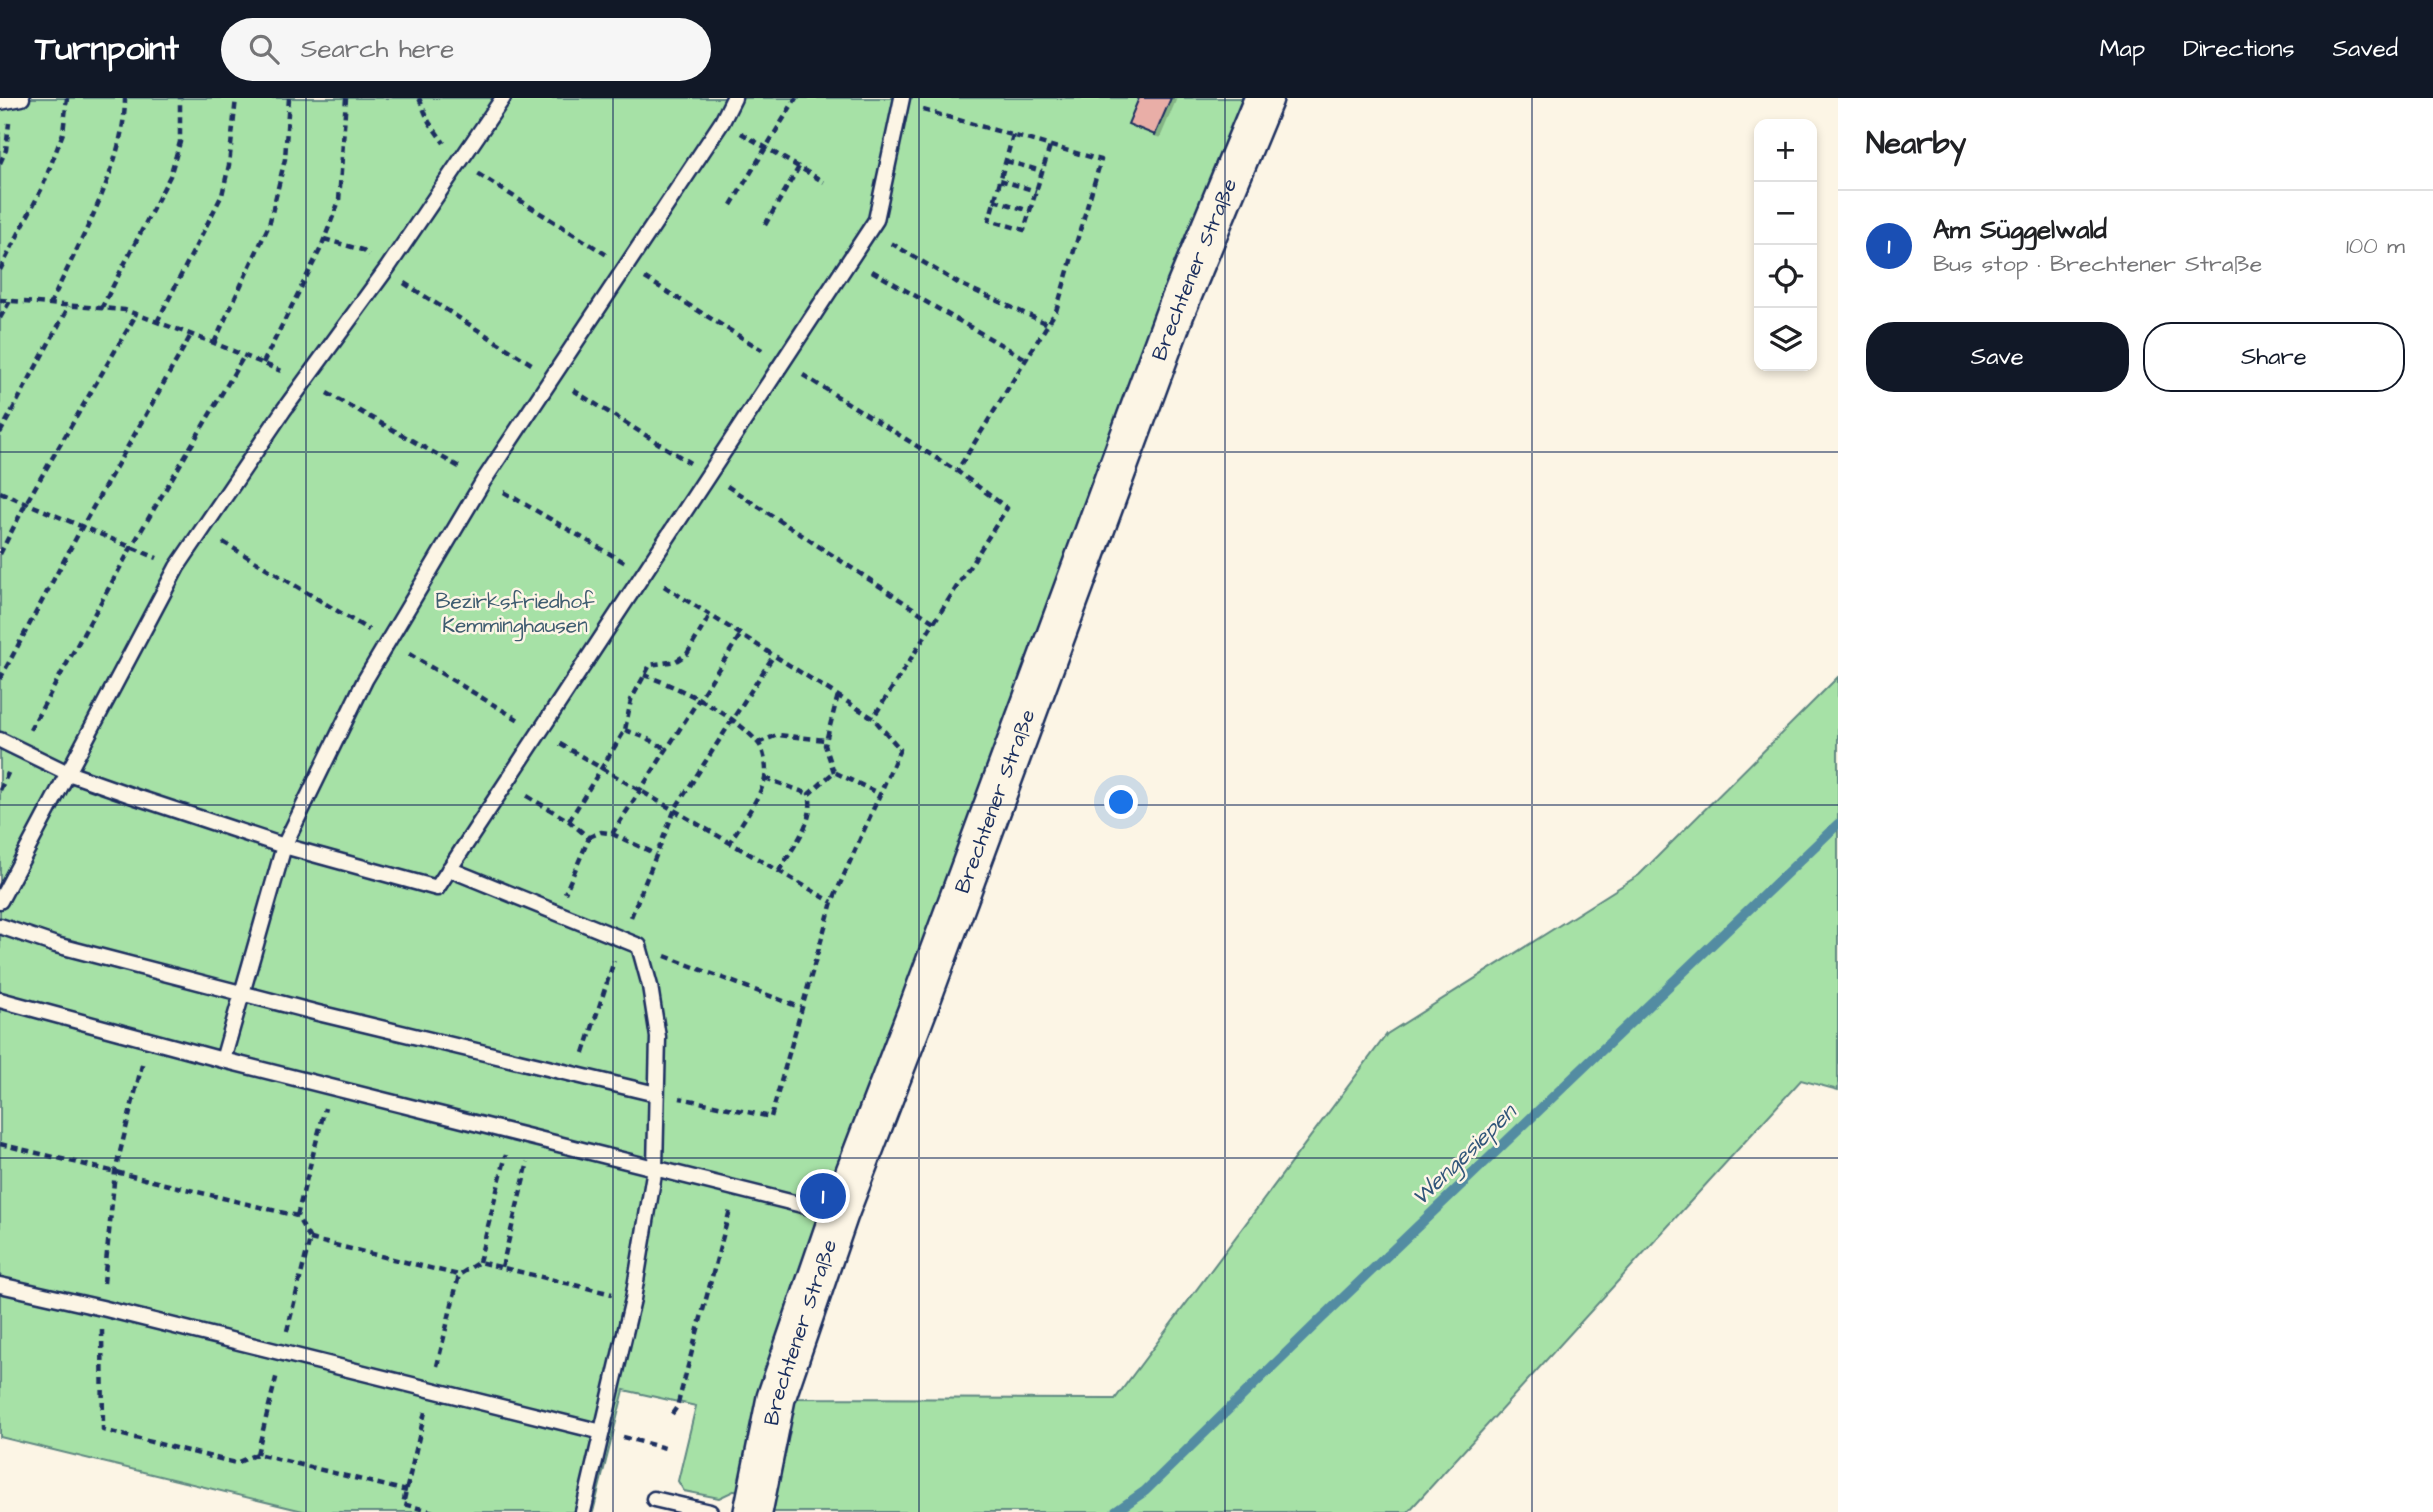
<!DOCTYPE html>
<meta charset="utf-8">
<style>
:root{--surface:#fff;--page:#f6f6f6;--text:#202124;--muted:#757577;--line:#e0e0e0;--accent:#111827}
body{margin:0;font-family:"Architects Daughter",sans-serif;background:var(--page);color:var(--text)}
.controls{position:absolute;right:21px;top:21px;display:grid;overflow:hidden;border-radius:14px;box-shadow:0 4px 10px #0003}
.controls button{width:63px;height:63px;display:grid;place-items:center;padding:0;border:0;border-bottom:2px solid var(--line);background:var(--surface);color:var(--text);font:35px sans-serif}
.you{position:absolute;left:1122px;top:705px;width:24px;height:24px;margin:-18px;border:5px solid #fff;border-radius:50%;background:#1a73e8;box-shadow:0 0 0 10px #1a73e833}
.badge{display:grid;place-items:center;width:46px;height:46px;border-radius:50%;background:var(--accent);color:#fff;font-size:23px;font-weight:700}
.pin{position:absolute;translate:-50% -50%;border:4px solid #fff;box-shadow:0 2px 7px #0006}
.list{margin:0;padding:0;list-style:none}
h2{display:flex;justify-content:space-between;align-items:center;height:91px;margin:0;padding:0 28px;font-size:30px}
h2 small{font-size:23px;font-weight:400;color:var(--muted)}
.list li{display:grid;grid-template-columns:46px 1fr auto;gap:21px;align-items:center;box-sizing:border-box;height:112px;padding:0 28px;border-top:2px solid var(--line)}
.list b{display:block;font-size:26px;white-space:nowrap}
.list p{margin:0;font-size:23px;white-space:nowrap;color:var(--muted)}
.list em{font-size:23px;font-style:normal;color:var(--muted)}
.actions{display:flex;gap:14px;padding:21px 28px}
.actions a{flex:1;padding:16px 0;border:2px solid var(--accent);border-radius:28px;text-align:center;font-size:24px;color:var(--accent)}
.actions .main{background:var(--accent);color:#fff}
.icon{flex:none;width:38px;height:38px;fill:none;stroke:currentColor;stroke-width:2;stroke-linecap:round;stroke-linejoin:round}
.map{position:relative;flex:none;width:1838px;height:1414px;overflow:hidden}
header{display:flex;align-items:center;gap:42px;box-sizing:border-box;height:98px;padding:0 35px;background:var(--accent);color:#fff}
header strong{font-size:33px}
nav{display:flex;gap:38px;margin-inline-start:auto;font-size:24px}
.search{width:490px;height:63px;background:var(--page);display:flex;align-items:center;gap:18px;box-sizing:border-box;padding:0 24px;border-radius:38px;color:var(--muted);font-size:26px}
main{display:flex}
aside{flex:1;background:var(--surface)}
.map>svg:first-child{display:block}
.green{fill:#a6e1a6;stroke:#608882;stroke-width:2}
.shadow{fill:#0003}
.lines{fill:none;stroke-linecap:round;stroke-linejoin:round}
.stream{stroke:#538ca2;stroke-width:10}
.building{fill:#e9aea7;stroke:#1b2f5e;stroke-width:2}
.service-casing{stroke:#1b2f5e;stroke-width:19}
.tertiary-casing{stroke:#1b2f5e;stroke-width:42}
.path{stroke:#1b2f5e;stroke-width:4.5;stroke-dasharray:7 5;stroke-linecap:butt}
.service{stroke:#fcf5e5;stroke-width:14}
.tertiary{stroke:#fcf5e5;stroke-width:37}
.grid{fill:none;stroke:#1b2f5e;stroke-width:2;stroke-opacity:0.55}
.labels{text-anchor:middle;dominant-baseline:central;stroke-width:5;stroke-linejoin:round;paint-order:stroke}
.street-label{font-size:21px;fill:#1b2f5e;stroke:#fcf5e5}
.park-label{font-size:21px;fill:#3e5c70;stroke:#fcf5e5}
.water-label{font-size:23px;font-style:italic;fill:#32567a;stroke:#fcf5e5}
</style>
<header>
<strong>Turnpoint</strong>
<div class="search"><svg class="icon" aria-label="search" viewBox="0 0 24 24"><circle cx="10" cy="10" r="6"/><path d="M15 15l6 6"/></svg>Search here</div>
<nav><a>Map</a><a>Directions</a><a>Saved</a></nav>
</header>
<main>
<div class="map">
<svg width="1838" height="1414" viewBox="0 0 1838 1414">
<rect width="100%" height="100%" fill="#fcf5e5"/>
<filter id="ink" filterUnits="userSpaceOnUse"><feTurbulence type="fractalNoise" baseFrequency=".0143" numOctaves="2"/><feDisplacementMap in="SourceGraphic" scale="14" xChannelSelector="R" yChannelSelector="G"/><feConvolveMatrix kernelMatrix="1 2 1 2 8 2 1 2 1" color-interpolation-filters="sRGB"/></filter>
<g filter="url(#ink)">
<!-- green -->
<path class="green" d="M0 0H1264L776 1300 1115 1301 1387 936 1639 777 1838 579V992L1801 982 1408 1414H753L740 1390 719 1400 684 1393 678 1383 696 1308 624 1292 593 1414H307L0 1339Z"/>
<!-- shadow -->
<path class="shadow" d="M1141 0H1177L1160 40 1134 30 1130 25Z"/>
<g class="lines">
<!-- stream -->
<path class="stream" d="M1115 1414 1145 1393 1323 1219 1838 726"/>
</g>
<!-- building -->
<path class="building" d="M1139 0H1171L1155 37 1128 26Z"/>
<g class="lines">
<defs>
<path id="service" d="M0 4 22 0
M0 642 68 675 136 699 284 748 437 790 876 122 902 0
M449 771 639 848 650 888 658 939 655 1070 633 1201 583 1414
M0 803 177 469 283 313 388 169 503 0
M0 828 56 847 318 915 656 996
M0 902 223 962 838 1116
M223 962 284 748 365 582 484 382 722 24 734 0
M0 1187 102 1210 602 1334
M654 1401 710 1414"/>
<g id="tertiary">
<path id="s1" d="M753 1414 776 1300 839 1116 919 908 1175 215 1264 0"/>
</g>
</defs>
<!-- service casing -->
<use href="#service" class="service-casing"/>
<!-- tertiary casing -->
<use href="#tertiary" class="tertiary-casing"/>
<!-- path -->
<path class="path" d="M419 0 429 24 444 45
M923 12 1101 62 1056 213 957 373
M741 35 824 84
M1013 37 989 122 1024 132 1050 48
M1006 63 1042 73
M0 65 6 52 9 25
M478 76 607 157
M1000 82 1036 93
M994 102 1030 113
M731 107 796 0
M765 127 799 69
M324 141 362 152 369 157
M891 145 958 185 1048 226
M0 172 42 90 63 35 67 0
M872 173 1026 261
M645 180 762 252
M404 185 533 267
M0 202 125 212 214 245 281 273
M50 207C78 146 125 67 125 0
M101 211 170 78 180 44V0
M0 220 10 203
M157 224 222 97 229 67 236 0
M214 245 269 127 285 61 289 0
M263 265 320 152 339 103 346 0
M803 277 957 373 1007 410 873 620
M573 292 690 365
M327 295 463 371
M0 335 69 208
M727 388 934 524
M0 394 157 460
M504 394 624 464
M223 444 369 532
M0 456 26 405 136 217
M664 488 873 620 900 651 832 804 771 1019 680 1000
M409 556 519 622
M644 577C679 589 736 617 759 646 763 651 766 665 766 672 766 693 741 725 730 744
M0 581 82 429 191 237
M30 632 131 450 244 258
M625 632 646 640 667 651
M758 645 777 637 825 642
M560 646 832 804
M834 674 825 647 838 597
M765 680 809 696
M0 692 10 671
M527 698 569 723 589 740 565 795
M569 723 625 632 631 602 650 567 676 563 687 556 710 517
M612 736 741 536
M589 739 601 734 610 735 656 756
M779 773C792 750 816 723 809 696L834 674 880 696
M631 819 675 711 774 557
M665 858 802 910
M584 955 614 863
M0 1046 297 1118 310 1141 287 1233
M297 1118 325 1010
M310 1141 459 1177
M479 1164 506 1057
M502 1169 528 1064
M104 1185 115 1074 143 963
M102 1232 103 1332 236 1365 257 1356 407 1393
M437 1268 459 1177 479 1164 612 1196
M425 1314 403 1406 433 1414
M672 1316 677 1309 730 1112
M623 1339 665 1350
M257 1356 277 1276"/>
<!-- service -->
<use href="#service" class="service"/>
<!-- tertiary -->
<use href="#tertiary" class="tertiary"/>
</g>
</g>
<!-- grid -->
<path class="grid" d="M306 0V1414M613 0V1414M919 0V1414M1225 0V1414M1532 0V1414M0 354H1838M0 707H1838M0 1060H1838"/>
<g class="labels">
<!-- street labels -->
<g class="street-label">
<text stroke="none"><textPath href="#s1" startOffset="1320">Brechtener Straße</textPath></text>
<text stroke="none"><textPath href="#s1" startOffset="752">Brechtener Straße</textPath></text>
<text stroke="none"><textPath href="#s1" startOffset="186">Brechtener Straße</textPath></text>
</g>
<!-- park labels -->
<g class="park-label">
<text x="515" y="503">Bezirksfriedhof<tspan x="515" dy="24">Kemminghausen</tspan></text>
</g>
<!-- water labels -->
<g class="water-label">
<text transform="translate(1464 1057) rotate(-44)">Wengesiepen</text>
</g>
</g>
</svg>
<div class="controls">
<button>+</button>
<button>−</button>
<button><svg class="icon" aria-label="locate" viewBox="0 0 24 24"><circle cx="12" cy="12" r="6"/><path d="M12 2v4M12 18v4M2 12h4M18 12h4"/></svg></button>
<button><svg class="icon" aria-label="layers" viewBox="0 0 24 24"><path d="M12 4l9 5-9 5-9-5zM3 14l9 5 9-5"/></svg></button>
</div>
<div class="you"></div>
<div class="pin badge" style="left:823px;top:1098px;background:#1a4fb4">1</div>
</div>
<aside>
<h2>Nearby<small></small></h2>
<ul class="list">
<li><span class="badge" style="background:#1a4fb4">1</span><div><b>Am Süggelwald</b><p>Bus stop · Brechtener Straße</p></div><em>100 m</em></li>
</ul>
<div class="actions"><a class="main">Save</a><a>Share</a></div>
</aside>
</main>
